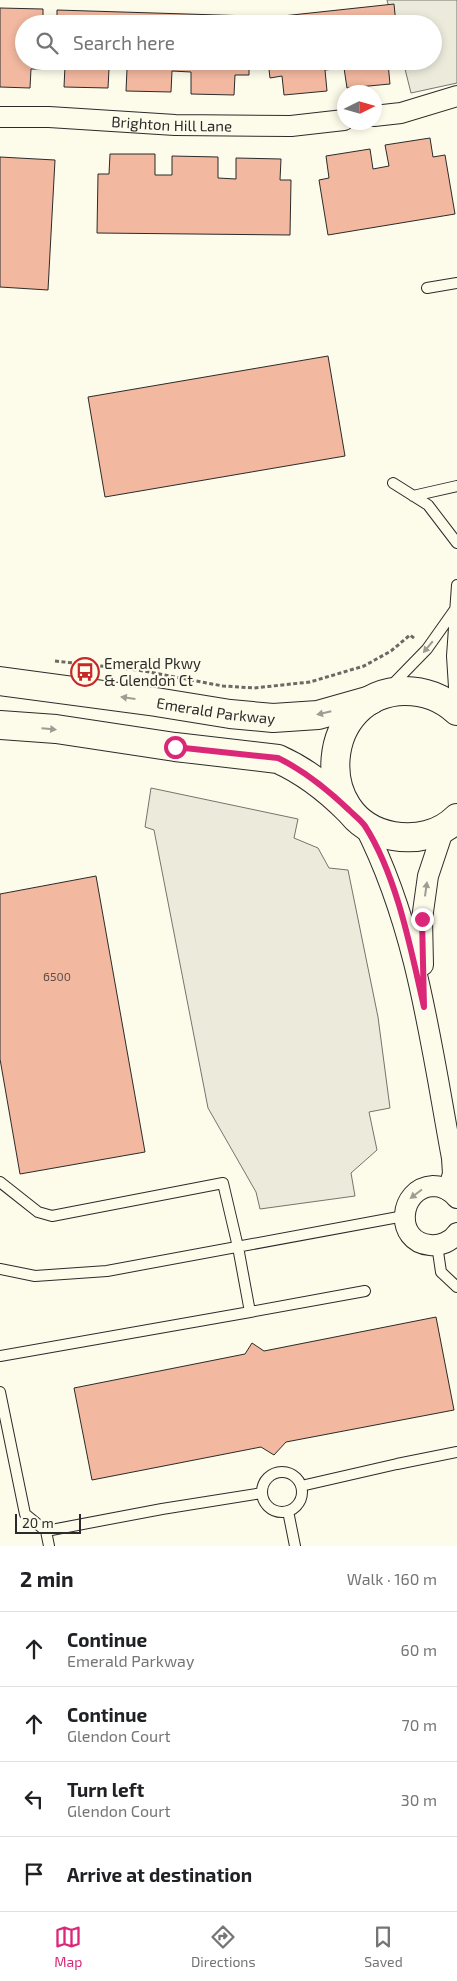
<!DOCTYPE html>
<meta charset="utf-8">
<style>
:root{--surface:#fff;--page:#f2f2f2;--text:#202124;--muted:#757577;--line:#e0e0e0;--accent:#db2777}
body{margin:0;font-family:"Exo 2",sans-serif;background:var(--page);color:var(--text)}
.compass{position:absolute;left:337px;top:85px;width:45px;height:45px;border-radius:50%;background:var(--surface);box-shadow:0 2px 8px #0003;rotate:85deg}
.scale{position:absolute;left:15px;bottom:12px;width:66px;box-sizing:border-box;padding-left:5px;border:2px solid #2b2b2b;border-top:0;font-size:14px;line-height:18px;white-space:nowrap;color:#2b2b2b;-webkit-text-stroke:4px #fdfbea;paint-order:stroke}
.stop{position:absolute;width:15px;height:15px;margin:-11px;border:4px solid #db2777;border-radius:50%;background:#fff}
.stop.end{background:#db2777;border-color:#fff;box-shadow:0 1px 5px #0008}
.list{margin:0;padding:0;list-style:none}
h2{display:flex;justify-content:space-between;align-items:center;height:65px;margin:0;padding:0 20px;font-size:21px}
h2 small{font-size:16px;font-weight:400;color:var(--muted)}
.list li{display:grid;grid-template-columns:32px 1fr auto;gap:15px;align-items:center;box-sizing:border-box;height:75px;padding:0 20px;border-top:1px solid var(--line)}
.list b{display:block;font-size:19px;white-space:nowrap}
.list p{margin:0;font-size:16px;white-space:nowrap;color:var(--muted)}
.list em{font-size:16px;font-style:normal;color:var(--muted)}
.icon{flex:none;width:28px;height:28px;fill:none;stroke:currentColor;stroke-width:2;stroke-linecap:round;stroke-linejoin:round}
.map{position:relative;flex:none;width:457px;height:1546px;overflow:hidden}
.search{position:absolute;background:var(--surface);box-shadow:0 2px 8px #0003;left:15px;right:15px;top:15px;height:55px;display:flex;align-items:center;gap:12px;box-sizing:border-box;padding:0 18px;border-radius:28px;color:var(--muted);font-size:19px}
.sheet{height:365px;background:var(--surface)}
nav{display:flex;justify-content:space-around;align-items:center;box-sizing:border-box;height:70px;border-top:1px solid var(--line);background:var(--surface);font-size:14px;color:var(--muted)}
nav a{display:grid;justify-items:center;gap:2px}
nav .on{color:var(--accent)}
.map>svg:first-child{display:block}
.green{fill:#ecebdb;stroke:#74746e}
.parking{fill:#eceadb;stroke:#74746e}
.building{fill:#f2b8a0;stroke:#2b2b2b}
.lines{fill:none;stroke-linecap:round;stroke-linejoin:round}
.lane-casing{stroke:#2b2b2b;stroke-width:12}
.street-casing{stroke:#2b2b2b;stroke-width:22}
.secondary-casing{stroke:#2b2b2b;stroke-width:30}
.path{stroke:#6a6964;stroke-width:3;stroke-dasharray:4 2.5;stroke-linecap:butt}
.lane{stroke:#fdfbea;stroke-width:10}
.street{stroke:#fdfbea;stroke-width:20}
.secondary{stroke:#fdfbea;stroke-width:28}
.oneway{fill:#9e9d94}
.route{stroke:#db2777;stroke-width:6}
.labels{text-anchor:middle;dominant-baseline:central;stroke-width:4;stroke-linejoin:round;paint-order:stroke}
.number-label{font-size:12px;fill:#5d4e48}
.street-label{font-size:15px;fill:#2b2b2b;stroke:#fdfbea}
.poi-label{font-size:15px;fill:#2b2b2b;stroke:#fdfbea;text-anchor:start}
</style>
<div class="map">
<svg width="457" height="1546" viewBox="0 0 457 1546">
<rect width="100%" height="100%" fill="#fdfbea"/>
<!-- green -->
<path class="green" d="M387 0H457V83L411 93 403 61H433V24H393Z"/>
<!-- parking -->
<path class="parking" d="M151 788 298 819 294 838 318 848 329 868 348 870 378 1017 390 1108 369 1112 377 1150 351 1173 355 1196 260 1209 256 1192 208 1108 154 830 145 827Z"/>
<!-- building -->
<path class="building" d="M394 4 396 24H265L264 18Z
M0 8 43 9V24H24V61H42V69H31L30 88 0 87Z
M57 10 251 16V24H57Z
M56 61H249V75H235L234 95 191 94V72L172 71 171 92 126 91 127 69H109L108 88 64 87 65 66H56Z
M268 61H400V62L388 63 390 84 347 88 344 68 325 70 327 91 284 95 282 76 270 78Z
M430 138 433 157 445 155 455 214 328 235 319 180 329 178 326 156 370 149 373 169 389 166 385 145Z
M110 154H155V175H172V156L218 157V178L236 179V158L281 159 280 180H291L290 235 97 233 98 174H109Z
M0 157 55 160 48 290 0 287Z
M328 356 345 456 105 497 88 397Z
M96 876 145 1152 20 1174 0 1059V894Z
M436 1317 454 1410 286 1442 274 1455 261 1447 92 1480 74 1388 245 1354 252 1343 264 1351Z"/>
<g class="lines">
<defs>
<path id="lane" d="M427 288 457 283
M393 483 428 505 457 543
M413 496 457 486
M390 687 427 649 456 608
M455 703 452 656 457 585
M0 1182 38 1212 52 1216 223 1183 238 1247 250 1312 0 1356
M437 1245 441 1272 457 1287
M0 1269 35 1276 107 1271 404 1216
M250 1312 365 1291
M0 1392 25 1514 46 1531 49 1546
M262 1492a20 20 0 1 1 40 0a20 20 0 1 1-40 0Z
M301 1486 397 1464 457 1452
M288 1511 295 1546
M46 1531 162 1509 262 1493"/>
<g id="street">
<path d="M374 116 401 113 457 96"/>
<path id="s1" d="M0 117H49L175 125 291 126 344 120"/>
<path d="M364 825C417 928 431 1045 452 1158L453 1174 448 1190"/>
<path d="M423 965 422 919 428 876 444 828"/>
<path d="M457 1198C451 1191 443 1186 433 1186 398 1188 394 1242 430 1245 440 1246 451 1242 457 1233"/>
</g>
<g id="secondary">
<path id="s2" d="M0 681 156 702 230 714 273 718 318 715 371 700"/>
<path d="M457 711C443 698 424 691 405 691 320 692 309 821 393 836 416 840 440 835 457 818"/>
<path d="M0 725 56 729 175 747 278 759C305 771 329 790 349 810"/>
</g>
</defs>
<!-- lane casing -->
<use href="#lane" class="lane-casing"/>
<!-- street casing -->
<use href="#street" class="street-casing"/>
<!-- secondary casing -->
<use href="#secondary" class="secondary-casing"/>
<!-- path -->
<path class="path" d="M55 661 138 670 223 686 254 688 310 682 364 666 391 651 410 635 415 639"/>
<!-- lane -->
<use href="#lane" class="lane"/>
<!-- street -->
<use href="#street" class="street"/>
<!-- secondary -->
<use href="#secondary" class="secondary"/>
</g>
<!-- one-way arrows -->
<defs><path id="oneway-solid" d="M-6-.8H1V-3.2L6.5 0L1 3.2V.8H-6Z" transform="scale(1.25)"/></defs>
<g class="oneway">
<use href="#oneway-solid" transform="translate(428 647) rotate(130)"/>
<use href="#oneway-solid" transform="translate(128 698) rotate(-172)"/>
<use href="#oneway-solid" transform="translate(324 713) rotate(167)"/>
<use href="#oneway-solid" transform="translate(49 729) rotate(5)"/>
<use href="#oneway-solid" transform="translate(426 889) rotate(-82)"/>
<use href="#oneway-solid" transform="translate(416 1194) rotate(143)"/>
</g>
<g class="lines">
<!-- route -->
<path class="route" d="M175 747 278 758C305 771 328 790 349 810 354 815 361 820 365 826 397 876 411 950 424 1007L422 919"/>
</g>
<!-- icons -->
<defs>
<symbol id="bus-ring" viewBox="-11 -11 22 22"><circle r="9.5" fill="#fdfbea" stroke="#c62828" stroke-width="1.5"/><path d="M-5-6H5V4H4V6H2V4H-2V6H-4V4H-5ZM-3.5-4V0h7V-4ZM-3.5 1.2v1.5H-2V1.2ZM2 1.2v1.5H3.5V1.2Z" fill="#c62828"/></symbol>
</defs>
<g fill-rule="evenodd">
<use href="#bus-ring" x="69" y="656" width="32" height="32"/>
</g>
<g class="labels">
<!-- number labels -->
<g class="number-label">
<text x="57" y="976">6500</text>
</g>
<!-- street labels -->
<g class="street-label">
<text stroke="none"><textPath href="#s1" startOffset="172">Brighton Hill Lane</textPath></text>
<text stroke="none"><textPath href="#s2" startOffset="218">Emerald Parkway</textPath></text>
</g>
<!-- poi labels -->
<g class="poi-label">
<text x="104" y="663">Emerald Pkwy<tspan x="104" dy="17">&amp; Glendon Ct</tspan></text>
</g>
</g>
</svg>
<svg class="compass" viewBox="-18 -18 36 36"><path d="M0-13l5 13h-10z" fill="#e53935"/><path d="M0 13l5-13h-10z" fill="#757577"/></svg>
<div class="scale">20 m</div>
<div class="stop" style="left:175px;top:747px"></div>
<div class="stop end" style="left:422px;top:919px"></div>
<div class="search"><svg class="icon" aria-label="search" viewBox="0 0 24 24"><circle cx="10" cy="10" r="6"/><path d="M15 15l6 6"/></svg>Search here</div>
</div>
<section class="sheet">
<h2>2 min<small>Walk · 160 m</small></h2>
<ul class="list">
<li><svg class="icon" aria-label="ahead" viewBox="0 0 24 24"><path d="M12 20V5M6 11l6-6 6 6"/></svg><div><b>Continue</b><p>Emerald Parkway</p></div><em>60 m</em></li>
<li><svg class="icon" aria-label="ahead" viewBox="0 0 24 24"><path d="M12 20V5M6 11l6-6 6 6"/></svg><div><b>Continue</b><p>Glendon Court</p></div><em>70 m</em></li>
<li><svg class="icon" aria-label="left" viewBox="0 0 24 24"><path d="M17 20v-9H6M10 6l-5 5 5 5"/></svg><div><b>Turn left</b><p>Glendon Court</p></div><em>30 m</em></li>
<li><svg class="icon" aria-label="arrive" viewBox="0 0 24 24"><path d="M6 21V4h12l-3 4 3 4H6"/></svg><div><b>Arrive at destination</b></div></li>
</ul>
</section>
<nav>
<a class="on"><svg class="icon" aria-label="map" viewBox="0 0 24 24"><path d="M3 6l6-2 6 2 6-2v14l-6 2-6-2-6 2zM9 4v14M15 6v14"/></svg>Map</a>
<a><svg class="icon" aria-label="directions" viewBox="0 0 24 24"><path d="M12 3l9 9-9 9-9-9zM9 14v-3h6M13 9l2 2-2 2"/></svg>Directions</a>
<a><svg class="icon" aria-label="saved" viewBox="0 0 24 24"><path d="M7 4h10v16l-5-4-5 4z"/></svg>Saved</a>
</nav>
